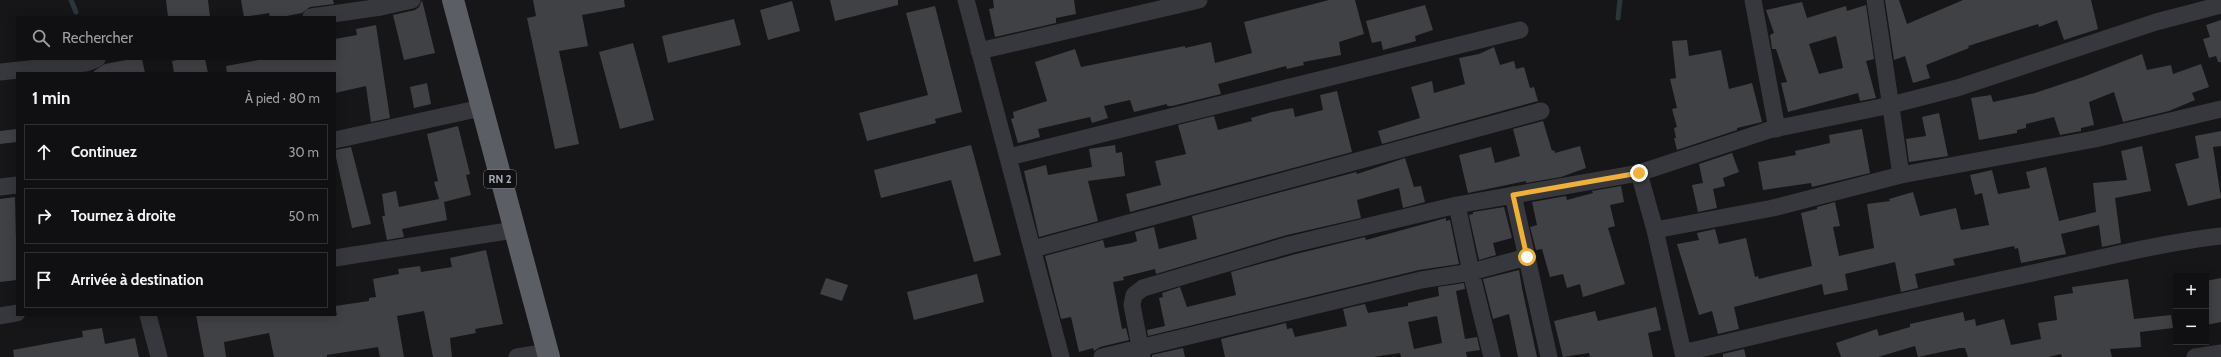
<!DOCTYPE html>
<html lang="fr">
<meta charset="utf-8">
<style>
:root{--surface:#101012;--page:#19191b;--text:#f1f3f6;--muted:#9c9d9f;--line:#303032}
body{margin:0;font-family:Cabin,sans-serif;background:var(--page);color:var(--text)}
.controls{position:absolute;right:12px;bottom:12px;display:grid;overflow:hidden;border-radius:0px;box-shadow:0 2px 10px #0003}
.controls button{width:36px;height:36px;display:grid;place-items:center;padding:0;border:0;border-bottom:1px solid var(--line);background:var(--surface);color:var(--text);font:20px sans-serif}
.stop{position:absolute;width:12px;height:12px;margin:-9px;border:3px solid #f2b134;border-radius:50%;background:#fff}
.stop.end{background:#f2b134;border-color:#fff;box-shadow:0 1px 4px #0008}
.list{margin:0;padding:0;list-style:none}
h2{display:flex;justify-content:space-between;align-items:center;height:52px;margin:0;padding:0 16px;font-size:17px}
h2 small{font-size:13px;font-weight:400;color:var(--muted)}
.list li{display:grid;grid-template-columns:26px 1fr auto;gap:12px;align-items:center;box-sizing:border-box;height:56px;margin:0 8px 8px;padding:0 8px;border:1px solid var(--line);border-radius:0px}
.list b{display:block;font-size:15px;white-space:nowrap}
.list em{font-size:13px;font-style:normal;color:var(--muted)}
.icon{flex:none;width:22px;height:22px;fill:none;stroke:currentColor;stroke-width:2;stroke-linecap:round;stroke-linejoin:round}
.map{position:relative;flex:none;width:2221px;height:357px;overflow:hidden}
.search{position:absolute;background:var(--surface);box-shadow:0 2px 10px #0003;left:16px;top:16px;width:320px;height:44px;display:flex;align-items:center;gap:10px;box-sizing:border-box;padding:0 14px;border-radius:0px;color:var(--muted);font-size:15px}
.panel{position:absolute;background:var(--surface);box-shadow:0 2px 10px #0003;left:16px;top:72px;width:320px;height:244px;border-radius:0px}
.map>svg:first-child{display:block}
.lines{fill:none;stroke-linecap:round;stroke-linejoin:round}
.stream{stroke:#2c353c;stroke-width:5}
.building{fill:#404145;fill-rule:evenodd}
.minor{stroke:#37383d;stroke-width:17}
.trunk{stroke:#5b5e65;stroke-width:22}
.route{stroke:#f2b134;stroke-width:5}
.labels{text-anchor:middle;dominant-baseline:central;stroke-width:4;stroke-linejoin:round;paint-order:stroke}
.shield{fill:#111113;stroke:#7b7e86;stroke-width:1}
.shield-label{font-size:11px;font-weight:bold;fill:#a8adb8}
</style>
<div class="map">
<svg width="2221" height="357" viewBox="0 0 2221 357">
<rect width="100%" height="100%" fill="#161618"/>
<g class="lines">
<!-- stream -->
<path class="stream" d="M71 0 76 12
M1618 18 1620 0"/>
</g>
<!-- building -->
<path class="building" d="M166 0H208L210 17H168Z
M241 0H333L334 4 310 7 302 13 281 17H270L269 13 244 17Z
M422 0 435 53 404 60 393 15 415 10 419 7Z
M533 0H624L625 7 582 15 588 46 559 51 579 144 555 149 527 18 536 16Z
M830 0H898V5L835 21Z
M993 0H1074L1076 14 1056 18V23L995 37 989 9 994 8Z
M1329 0H1355L1364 34 1339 42 1341 55 1303 62 1304 65 1287 69 1286 66 1218 84 1221 94 1172 106H1167V104L1134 112 1130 100 1104 106 1108 118 1092 123 1090 117 1038 129 1040 137 1018 143 1011 119 1014 118 1013 112 1047 101 1035 62 1075 49 1081 67 1185 46V48L1211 42 1215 63 1252 53 1244 22Z
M1885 0H1899L1907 24 1963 0H2091L2098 29 2064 40 2057 20 2039 27 2038 24 1968 46 1969 48 1926 65 1930 78 1913 83 1905 56 1894 60Z
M792 1 800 31 768 40 760 10Z
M1802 2 1807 18 1846 6 1847 11 1866 5 1874 59 1866 61 1876 98 1860 101 1858 93 1788 112 1781 83 1787 82 1776 49H1772L1770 35 1774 33 1766 10ZM1836 36 1843 68 1819 74 1809 44Z
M1425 5 1433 30 1415 36 1416 41 1383 50 1381 41 1372 43 1366 21Z
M935 6 962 112 935 119 936 123 867 141 859 113 928 95 906 13Z
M734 19 741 45 668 63 662 36Z
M2221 20V62H2218L2216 56 2209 58 2203 39 2210 37 2206 25Z
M376 25 390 118 371 122 366 86 335 93V73H227L226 66 264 59H335V39L357 35 356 29Z
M1687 40 1689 56 1721 50 1729 89 1752 83 1762 122 1737 128V130L1677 150 1674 138H1676L1674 128 1677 127 1672 109 1677 108 1670 79 1676 78 1672 41Z
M633 43 654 120 620 129 599 52Z
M1494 47 1500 65 1514 61 1516 69 1524 67 1530 88 1534 87 1538 101 1382 144 1378 131 1420 118 1411 87 1432 81 1434 93 1465 84 1459 58 1479 54Z
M2142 54 2147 70 2171 65 2173 74 2201 64 2209 87 2192 93 2195 100 2169 111 2123 122 2114 92 2089 102 2094 125 2081 128V131L2060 135 2054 117 2026 124V128L2017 130V133L1979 140 1971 98 1991 95 1993 102 2035 93 2083 77Z
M131 59H142L145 73H94V71L105 64Z
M181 59H205L208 73H174L172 61Z
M427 83 431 104 414 108 410 87Z
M1337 91 1352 152 1130 212 1126 194 1161 185 1155 161 1186 154 1178 125 1214 116 1218 130 1252 121 1251 118 1272 112 1293 108 1295 117 1323 110 1320 95Z
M1939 113 1948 156 1909 162 1906 139 1926 136 1922 117Z
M1543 121 1552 151 1554 150 1555 153 1580 146 1586 168 1561 177 1526 183V181L1468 193 1459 155 1491 147 1495 163 1520 156 1513 129Z
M458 126 470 174 466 175 471 195 444 202 447 220 402 229 404 237 387 240 382 216H385L382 194 396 191 399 207 439 199 434 182 438 181 427 134Z
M17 129V142L0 144V131Z
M1862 129 1870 173 1812 187 1811 183 1763 190 1758 162 1796 155 1795 151 1830 143 1829 135Z
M2221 131V146L2213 147 2221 198 2188 206 2175 164 2199 158 2195 136Z
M971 145 1001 255 974 262 951 180 881 198 874 170Z
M1115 145 1116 153 1122 152 1125 176 1088 181 1098 221 1039 237 1024 171 1046 165 1048 175 1092 167 1089 149Z
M2142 146 2151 191 2115 198 2121 243 2102 247 2099 225 2061 234 2066 254 2021 263 2018 248 2015 249 2014 246 1953 259 1955 265 1915 274 1918 288 1901 292 1895 262 1845 274 1848 290 1824 295 1822 284 1734 307 1739 329 1718 334 1712 311 1699 315 1677 244 1699 240 1697 233 1715 229 1719 244 1746 238 1755 277 1758 276 1759 279 1812 266 1801 213 1817 209V207L1835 202 1840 226 1833 227 1839 256 1874 248 1867 204 1890 201 1889 199 1913 192 1920 216 1956 208 1961 230 1989 225 1982 193 1975 195 1970 175 1992 170 1998 194 2030 188 2026 172 2046 167 2059 221 2096 212 2093 183 2127 180 2121 151Z
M351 147 371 224 352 228 335 153V150Z
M1732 153 1739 172 1723 178 1725 186 1713 189 1717 208 1698 212 1692 185 1703 183 1699 164Z
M1405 158 1414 187 1421 186 1425 202 1403 208 1399 188 1357 200 1361 218 1287 235 1156 274 1155 269 1123 277 1124 280 1113 282 1122 329 1126 328 1129 340 1100 347 1094 351 1093 348 1079 352 1071 317 1061 319 1045 256 1103 240 1105 248 1132 243 1137 241 1135 232 1154 227 1159 249 1197 239 1192 216 1356 172 1357 174Z
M1621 186 1624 202 1610 205 1615 226 1608 228 1625 284 1583 297 1580 284 1567 288 1563 274 1550 277 1542 249 1536 250 1530 227 1537 225 1532 202 1566 196 1567 200 1593 193 1592 191Z
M15 197 17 280 0 282V199Z
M1504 207 1512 238 1493 243 1496 255 1479 260 1469 215 1473 214V212Z
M1446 218V221L1450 220 1459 264 1419 270 1148 336 1147 330 1165 326 1159 298 1163 297 1162 293 1180 287 1187 307 1236 295 1231 272 1292 255 1365 237 1366 240Z
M486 250 503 324 475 329 476 333 450 338 452 357H433L424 311 397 316 404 357H380L378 347 327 355V357H274L269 333 224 342 226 357H204L196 315H337L335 306 369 301V298L376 297 373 279 399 274 398 269 420 266 421 272 452 267 450 258Z
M1519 270 1522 288 1537 357H1518L1509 314 1493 319 1483 279Z
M977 274 984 302 914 320 907 292Z
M826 278 848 285 842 301 820 294Z
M2221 278V322L2206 325V281Z
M2128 279 2134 319 2171 315 2173 328 2140 332 2141 347 2110 349 2112 357H2062L2061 354 2048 357H1968L1965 348H1960L1918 357 1915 346 1878 357H1841L1836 343 1877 329 1879 336 1910 327V324L1963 312 1965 321 1975 319 1976 326 2004 319 2011 345 2041 339 2038 323 2057 320 2054 296 2073 293 2072 287Z
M1464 283 1465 289 1456 291 1465 339 1477 337 1480 350 1466 352 1467 357H1401L1400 353 1373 357H1225L1221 339 1286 323 1287 329 1292 328 1295 337 1347 326 1343 309 1365 304 1368 313 1408 306V303L1439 296 1438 287ZM1437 316 1442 343 1414 349 1408 322Z
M1656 307 1661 330 1648 333 1653 357H1590L1589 353 1563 357 1554 321 1595 311 1598 321Z
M102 328 105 344 135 338 139 357H14L13 350 83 337 82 331Z
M1183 348 1185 357H1152V355Z
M1744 349 1746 357H1723V354Z"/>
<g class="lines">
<!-- minor -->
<path class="minor" d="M966 0 1061 357
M1753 0 1777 129
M1875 0 1901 175
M311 17 381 7 412 0
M979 51 1199 0
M0 72 86 63 97 59
M335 140 481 108
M1009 157 1520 30
M1639 173 1655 230 1684 357
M0 187 17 185
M1513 195 1549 357
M1457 205 1471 272 1492 357
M1655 230 1773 208 1901 175 2095 139 2221 109
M1033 249 1541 111
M335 258 514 230
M148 315 159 357
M0 316 17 313
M1683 353C1795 326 1907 300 2019 276 2086 262 2153 244 2221 236
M517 357 548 352
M1102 357 1421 280 1471 272 1527 257
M1142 357 1132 305 1134 295 1143 288 1289 245 1457 205 1639 173 1769 130 1891 105 1957 88 2156 22 2221 5
M2195 357 2221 353"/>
<!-- trunk -->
<path class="trunk" d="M453 0 549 357"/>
</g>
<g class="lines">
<!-- route -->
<path class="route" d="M1527 257 1513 195 1639 173"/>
</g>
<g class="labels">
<!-- shield labels -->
<rect class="shield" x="484" y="170" width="32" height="18" rx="3"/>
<g class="shield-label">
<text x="500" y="179">RN 2</text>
</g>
</g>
</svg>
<div class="controls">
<button>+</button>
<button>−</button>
</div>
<div class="stop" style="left:1527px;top:257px"></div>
<div class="stop end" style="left:1639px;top:173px"></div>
<div class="search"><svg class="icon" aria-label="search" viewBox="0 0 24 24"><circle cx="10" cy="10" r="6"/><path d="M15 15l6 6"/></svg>Rechercher</div>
<section class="panel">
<h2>1 min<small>À pied · 80 m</small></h2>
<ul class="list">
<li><svg class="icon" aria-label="ahead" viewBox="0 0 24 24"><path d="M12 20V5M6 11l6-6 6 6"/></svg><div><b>Continuez</b></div><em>30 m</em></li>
<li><svg class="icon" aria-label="right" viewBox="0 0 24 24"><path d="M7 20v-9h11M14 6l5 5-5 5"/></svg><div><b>Tournez à droite</b></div><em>50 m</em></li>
<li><svg class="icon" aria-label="arrive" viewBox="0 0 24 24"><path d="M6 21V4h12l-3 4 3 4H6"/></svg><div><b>Arrivée à destination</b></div></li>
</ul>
</section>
</div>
